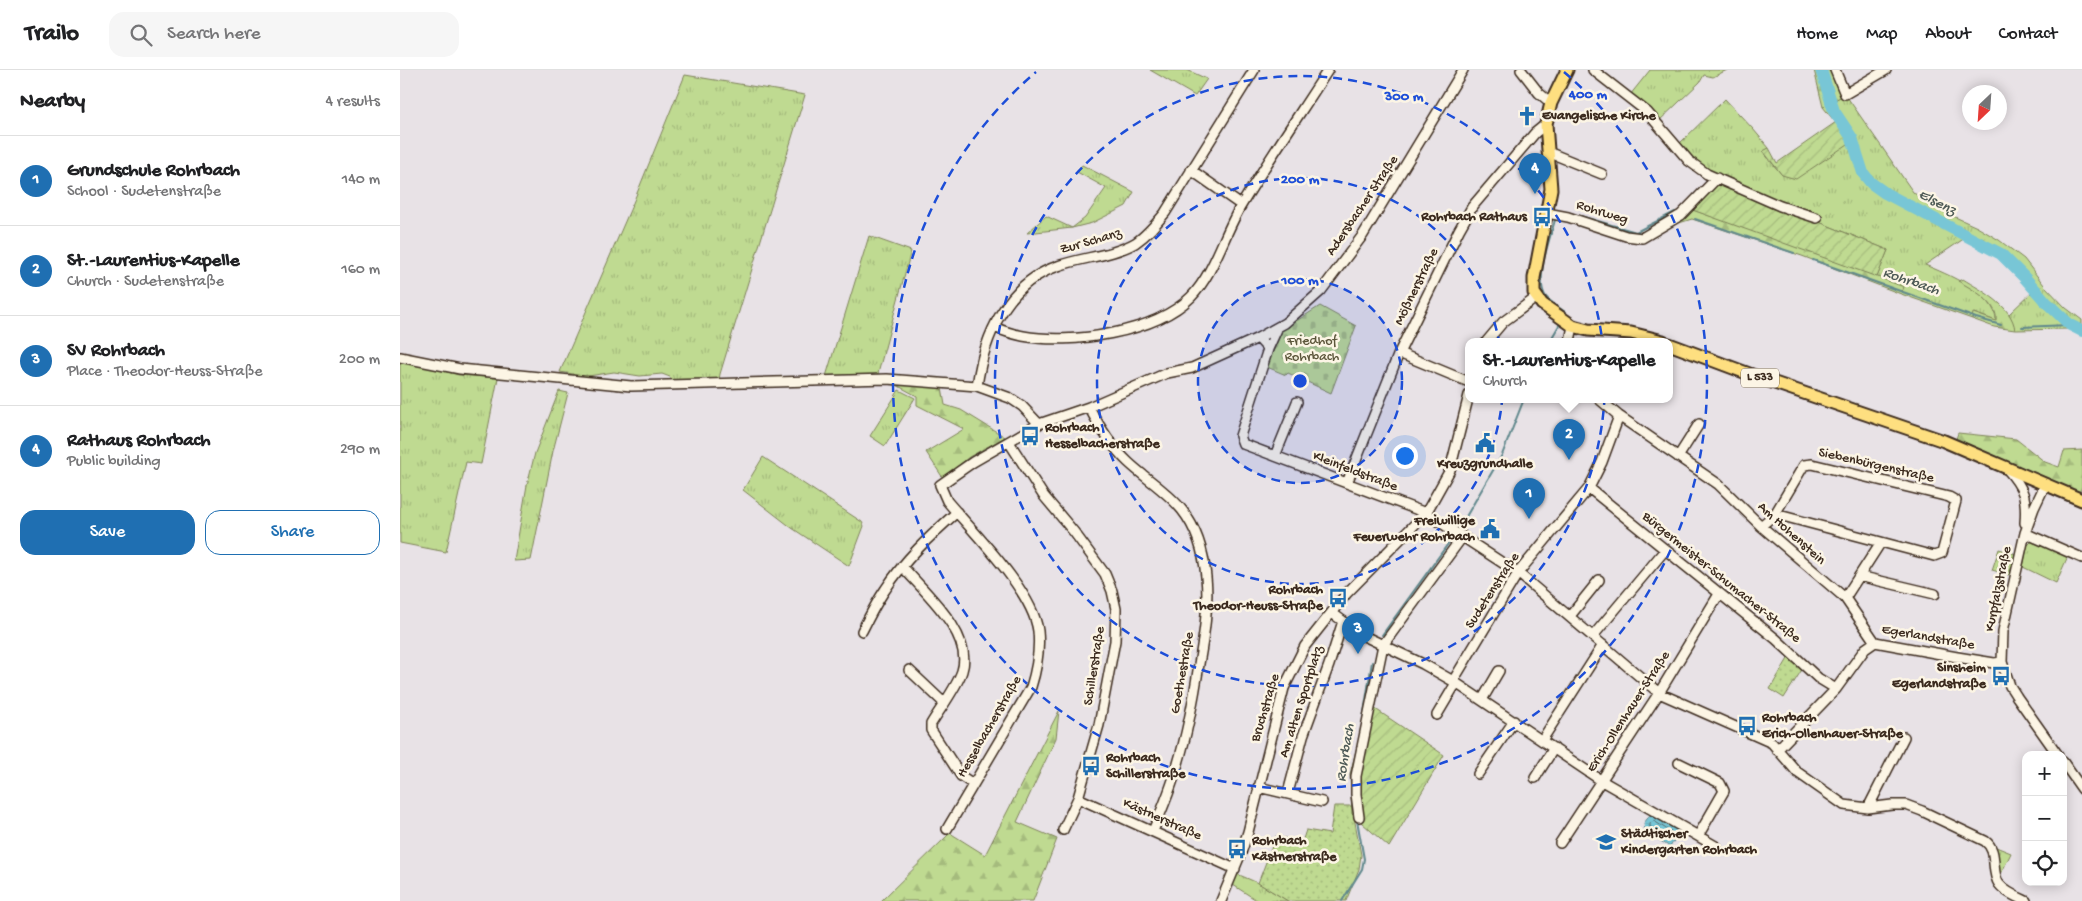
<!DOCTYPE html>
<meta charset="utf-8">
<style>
:root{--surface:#fff;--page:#f6f6f6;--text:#202124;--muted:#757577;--line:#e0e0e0;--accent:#1f6fb2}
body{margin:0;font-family:"Gochi Hand",sans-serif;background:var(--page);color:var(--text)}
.controls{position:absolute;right:15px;bottom:15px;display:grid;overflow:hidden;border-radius:10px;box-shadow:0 2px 12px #0003}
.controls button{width:45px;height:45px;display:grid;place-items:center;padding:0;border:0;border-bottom:1px solid var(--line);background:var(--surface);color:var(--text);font:25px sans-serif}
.compass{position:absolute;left:1562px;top:15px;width:45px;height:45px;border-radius:50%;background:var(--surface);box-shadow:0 2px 12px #0003;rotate:205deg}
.you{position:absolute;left:1004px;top:385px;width:18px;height:18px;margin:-12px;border:4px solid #fff;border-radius:50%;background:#1a73e8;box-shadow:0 0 0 8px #1a73e833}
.badge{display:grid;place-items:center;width:32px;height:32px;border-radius:50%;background:var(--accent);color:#fff;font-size:16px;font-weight:700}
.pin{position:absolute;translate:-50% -41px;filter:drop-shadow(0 1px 2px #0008)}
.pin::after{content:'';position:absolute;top:26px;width:18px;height:15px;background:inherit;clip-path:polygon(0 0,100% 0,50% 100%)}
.popup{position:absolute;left:1065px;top:268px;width:208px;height:65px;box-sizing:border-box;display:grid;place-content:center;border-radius:10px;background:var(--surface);filter:drop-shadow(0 1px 4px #0005);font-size:16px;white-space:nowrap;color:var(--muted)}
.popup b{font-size:19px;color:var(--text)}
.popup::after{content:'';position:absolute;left:50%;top:100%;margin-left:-10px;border:10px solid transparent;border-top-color:var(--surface)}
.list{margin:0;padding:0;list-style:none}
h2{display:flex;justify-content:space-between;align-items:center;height:65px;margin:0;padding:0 20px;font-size:21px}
h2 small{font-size:16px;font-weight:400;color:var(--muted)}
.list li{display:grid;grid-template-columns:32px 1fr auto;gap:15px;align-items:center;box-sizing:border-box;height:90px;padding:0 20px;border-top:1px solid var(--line)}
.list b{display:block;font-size:19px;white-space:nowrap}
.list p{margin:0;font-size:16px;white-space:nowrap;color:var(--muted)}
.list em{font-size:16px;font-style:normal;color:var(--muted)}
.actions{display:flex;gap:10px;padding:15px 20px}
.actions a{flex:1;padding:11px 0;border:1px solid var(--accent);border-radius:15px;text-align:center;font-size:18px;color:var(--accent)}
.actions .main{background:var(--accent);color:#fff}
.icon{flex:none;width:28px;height:28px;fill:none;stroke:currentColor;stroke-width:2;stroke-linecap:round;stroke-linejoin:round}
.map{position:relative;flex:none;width:1682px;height:831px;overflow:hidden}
header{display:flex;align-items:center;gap:30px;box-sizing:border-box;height:70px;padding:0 25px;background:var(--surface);border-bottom:1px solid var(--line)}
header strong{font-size:24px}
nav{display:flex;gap:28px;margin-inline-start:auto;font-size:18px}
.search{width:350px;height:45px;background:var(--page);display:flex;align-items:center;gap:12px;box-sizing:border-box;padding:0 18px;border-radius:15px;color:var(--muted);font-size:19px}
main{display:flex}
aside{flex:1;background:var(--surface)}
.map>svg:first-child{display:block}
.grass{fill:url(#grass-tufts);stroke:#7d8258}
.forest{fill:url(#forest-firs);stroke:#7d8258}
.cemetery{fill:url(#cemetery-stones);stroke:#7d8258}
.park{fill:url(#park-dots);stroke:#7d8258}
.garden{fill:url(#garden-furrows);stroke:#7d8258}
.water{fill:url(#water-waves);stroke:#60888c}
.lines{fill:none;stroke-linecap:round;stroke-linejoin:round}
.shore{stroke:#536868;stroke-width:1}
.stream{stroke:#60888c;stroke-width:2}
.river{stroke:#78c6d6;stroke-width:12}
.minor-casing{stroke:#3b2a1e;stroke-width:12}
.major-casing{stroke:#3b2a1e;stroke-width:15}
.minor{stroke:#fcf5e5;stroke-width:9}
.major{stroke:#fedf80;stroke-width:11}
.ring{fill:none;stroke:#1d4ed8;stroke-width:2.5;stroke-dasharray:9 6}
.labels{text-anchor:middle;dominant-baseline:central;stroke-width:5;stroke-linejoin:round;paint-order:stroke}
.shield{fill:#fcf5e5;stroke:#75675a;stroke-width:1}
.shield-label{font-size:12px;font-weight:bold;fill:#3b2a1e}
.poi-label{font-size:14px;font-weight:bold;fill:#3b2a1e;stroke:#fcf5e5;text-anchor:start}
.street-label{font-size:14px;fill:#3b2a1e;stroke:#fcf5e5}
.park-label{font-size:14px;fill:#5c563b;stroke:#fcf5e5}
.water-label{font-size:15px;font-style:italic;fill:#4d5955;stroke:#fcf5e5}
.centre{fill:#1d4ed8;stroke:#fcf5e5;stroke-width:2.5}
.ring-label{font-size:15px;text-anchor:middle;font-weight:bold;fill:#1d4ed8;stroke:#fcf5e5;stroke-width:5;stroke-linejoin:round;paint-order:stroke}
</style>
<header>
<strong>Trailo</strong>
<div class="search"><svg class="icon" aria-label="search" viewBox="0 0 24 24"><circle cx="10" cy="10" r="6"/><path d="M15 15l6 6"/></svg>Search here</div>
<nav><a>Home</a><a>Map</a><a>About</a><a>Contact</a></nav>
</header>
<main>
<aside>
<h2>Nearby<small>4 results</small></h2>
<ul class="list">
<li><span class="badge">1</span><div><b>Grundschule Rohrbach</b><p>School · Sudetenstraße</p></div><em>140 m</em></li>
<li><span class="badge">2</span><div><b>St.-Laurentius-Kapelle</b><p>Church · Sudetenstraße</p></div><em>160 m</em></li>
<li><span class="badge">3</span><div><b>SV Rohrbach</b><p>Place · Theodor-Heuss-Straße</p></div><em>200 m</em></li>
<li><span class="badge">4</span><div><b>Rathaus Rohrbach</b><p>Public building</p></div><em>290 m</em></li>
</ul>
<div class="actions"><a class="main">Save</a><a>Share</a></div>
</aside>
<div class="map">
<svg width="1682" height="831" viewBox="0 0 1682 831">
<defs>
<pattern id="grass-tufts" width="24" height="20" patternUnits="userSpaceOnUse" patternTransform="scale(1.25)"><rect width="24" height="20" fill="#bfda91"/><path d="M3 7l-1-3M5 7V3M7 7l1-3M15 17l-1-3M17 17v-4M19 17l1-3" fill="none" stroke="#a5bb7d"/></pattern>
<pattern id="forest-firs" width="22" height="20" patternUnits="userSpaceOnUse" patternTransform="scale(1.25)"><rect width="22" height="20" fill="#bfda91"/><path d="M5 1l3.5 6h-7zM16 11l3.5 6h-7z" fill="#a5bb7d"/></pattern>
<pattern id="cemetery-stones" width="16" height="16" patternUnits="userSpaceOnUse" patternTransform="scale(1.25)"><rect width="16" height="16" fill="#bfda91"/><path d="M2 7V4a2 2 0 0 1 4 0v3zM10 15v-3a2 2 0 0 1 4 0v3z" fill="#a5bb7d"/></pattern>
<pattern id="park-dots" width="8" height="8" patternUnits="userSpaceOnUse" patternTransform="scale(1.25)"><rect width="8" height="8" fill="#bfda91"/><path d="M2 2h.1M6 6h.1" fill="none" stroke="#a5bb7d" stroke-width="1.8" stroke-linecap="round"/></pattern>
<pattern id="garden-furrows" width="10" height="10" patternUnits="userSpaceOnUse" patternTransform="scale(1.25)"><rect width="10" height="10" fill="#bfda91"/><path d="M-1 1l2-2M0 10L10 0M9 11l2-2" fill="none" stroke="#a5bb7d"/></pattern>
<pattern id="water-waves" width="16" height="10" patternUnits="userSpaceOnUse" patternTransform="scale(1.25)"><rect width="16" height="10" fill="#78c6d6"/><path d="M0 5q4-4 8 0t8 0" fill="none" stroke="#69aab7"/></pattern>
</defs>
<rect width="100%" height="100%" fill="#e8e2e6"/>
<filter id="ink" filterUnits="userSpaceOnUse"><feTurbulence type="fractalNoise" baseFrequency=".02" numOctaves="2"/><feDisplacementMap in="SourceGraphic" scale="10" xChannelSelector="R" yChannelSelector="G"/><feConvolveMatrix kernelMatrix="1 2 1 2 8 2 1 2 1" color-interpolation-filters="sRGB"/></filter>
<g filter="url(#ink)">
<!-- grass -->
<path class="grass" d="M750 0H787L807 9 795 26Z
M1250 0H1327L1313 7 1304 5 1300 12 1258 52 1230 25Z
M285 5 405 25 320 304 318 316 277 317 270 307 262 304 240 306 214 302 175 308 173 304 160 302 233 133Z
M1445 24 1513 122 1529 135 1577 157 1599 170 1624 189 1644 215 1666 238 1682 250V265L1668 259 1615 260 1609 244 1633 221 1595 185 1565 168 1525 195C1545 203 1598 225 1596 251L1574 243 1572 249 1501 224 1503 217 1477 207 1488 180 1323 113 1324 106C1306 105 1290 87 1279 74L1325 29 1353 59 1369 78 1363 82 1382 105 1451 72 1423 37Z
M682 95 734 122 726 136 692 153 672 158 627 163 646 146 672 158 685 148 706 118 677 102Z
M469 166 511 181 476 311 424 313Z
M0 290 59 305 98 308 81 394 66 392 46 482 0 473Z
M499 320 515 328 485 376 470 366Z
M159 321 168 323 153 381 131 490 114 491 127 415 135 383Z
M363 387 462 452 464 456 449 496 392 458 343 420Z
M1632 471 1668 486 1656 513 1623 497 1627 476Z
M1596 777 1611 783 1600 806 1597 801Z
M837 804 858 813 888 831H858L833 815Z"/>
<!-- forest -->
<path class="forest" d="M1414 0H1435L1445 24 1423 37Z
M1290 139 1405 179 1504 217 1501 224 1402 186 1292 149 1279 153 1277 150Z
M1563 209C1582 221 1612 235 1615 260L1594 257 1572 249 1573 243 1596 251C1599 233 1572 219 1558 211Z
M489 311 542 318 545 335 561 340 605 367 569 387 543 408 526 382 564 359 517 335V326Z
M1558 363 1616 369 1645 392 1659 397 1664 381 1682 380V416L1679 424 1667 417 1556 369Z
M659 641 656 668 617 752 657 769 633 831H481L550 763 585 785Z"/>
<!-- cemetery -->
<path class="cemetery" d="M920 236 956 256 931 323 888 303 886 305 867 297 881 262 893 250H898Z"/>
<!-- park -->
<path class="park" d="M1599 479 1616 484 1609 505 1592 500Z
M1389 587 1403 598 1384 628 1370 619Z
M934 736H952L961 785 959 799 946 831H888L858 813 876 766 902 772 906 760 930 764Z"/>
<!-- garden -->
<path class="garden" d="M1436 52 1451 72 1396 109 1382 105 1363 81 1369 78 1377 93Z
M1323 113 1488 180 1477 207 1290 139 1310 118Z
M968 634 1044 685 989 777 952 744 950 704Z"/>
<!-- water -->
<path class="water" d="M1251 744 1277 759 1278 764 1270 777 1245 761 1244 753Z"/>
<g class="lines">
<!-- shore -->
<path class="shore" d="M1254 751 1271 762 1269 768 1266 769 1250 758V754Z"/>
<!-- stream -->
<path class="stream" d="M1170 143 1236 162 1275 142
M1295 149 1394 183
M1155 150C1150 168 1134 211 1146 227 1151 233 1159 237 1165 242V245
M1413 190 1576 248 1601 255
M1622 257 1670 255
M1150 271 1161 252
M1064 450 1102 385 1124 329
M982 565 1050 471
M963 649 972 592
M952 716 951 723 953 731
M942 831 962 799 964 789 957 750"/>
<!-- river -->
<path class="river" d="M1421 0 1434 41 1452 68 1463 103 1471 113 1485 123 1601 184 1624 207 1646 232 1670 255 1682 261"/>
<defs>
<path id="minor" d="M1121 0 1139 23 1151 33
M1193 0 1247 42 1289 91 1307 104 1380 136 1417 148
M1435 0 1445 24 1486 0
M1148 82 1202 104
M791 100 841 135
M1147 143 1168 147 1226 166 1242 168 1281 145 1317 108
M594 257C603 261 613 264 623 266 671 275 755 263 791 227 815 202 824 163 842 134 869 89 899 45 928 0
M858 268 868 279 840 366 843 374 1026 443 1118 503 1259 623 1372 673 1397 702 1444 735 1468 738 1492 735H1506L1522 741 1585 771C1599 781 1590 801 1599 814 1605 822 1617 827 1626 831
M1087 271 1103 252 1137 227
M1170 271 1173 256
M868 279 878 257
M999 283 1069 312
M0 287 60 299 231 316 487 309 577 316 610 328 622 336 639 354
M577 316C584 266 607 213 658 196 683 187 712 186 735 173 747 165 756 154 765 143L854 0
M1199 329 1219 346 1318 414 1361 456 1445 528 1475 572
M689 337C700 358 711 376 728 392 746 409 767 421 782 440 797 459 804 484 806 507 809 535 804 566 799 594 794 628 787 664 777 697 771 719 762 740 753 761
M609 372 643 425 674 462 705 504 712 521 716 539 715 571 699 655 678 728 663 760
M875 386 897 332
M1278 387 1299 354
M1607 399C1624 418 1627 428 1625 453
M947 413 999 283 1059 160 1072 137 1135 63 1146 54
M1645 415 1634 438 1625 463 1603 561 1602 592 1610 616 1617 627 1658 685
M1189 418 1376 569 1418 608 1436 619
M1361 456 1375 444 1404 395 1412 394 1549 427 1556 431 1542 483 1534 486 1375 444
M1625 463 1682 488
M502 496C524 522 574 564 562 601 557 617 540 639 531 654V660L561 706 573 714
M1459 506 1535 524
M1445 528 1481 472
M932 543 962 565 1023 594 1053 611 1202 711 1317 777
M1170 546 1199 510
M462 561C469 547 476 533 485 520 504 490 530 466 557 442
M1193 566 1265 480
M509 600 544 633
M1053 611 1118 503 1189 418 1202 392 1219 346
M1082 630 1099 601
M1037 645 1056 613
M1142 670 1203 575
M1377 680 1436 619 1465 579 1475 572 1557 587 1594 593 1602 592
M1663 692 1682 719
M1279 693 1320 713 1324 721 1298 766
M1078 704 1114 651
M1135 708 1154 678
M858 717 922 732
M888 723 903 666 929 595 943 551
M678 728 835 799
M1468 738 1504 667
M959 747 956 724V706L983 575 1063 466
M547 759 631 617C637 598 640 581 638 561 633 521 573 462 547 431L540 415 573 392 639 354 689 337 767 303 792 298 858 268 885 253 921 221 963 165 1063 0
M1160 773 1259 623 1319 524
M821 831 841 783 848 762 884 618 905 576 947 523 1026 443 1050 400 1069 325"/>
<path id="major" d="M1167 0 1151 33 1146 54 1151 119 1134 208V223L1142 234 1173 256 1188 260 1231 263 1263 271
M1269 274 1360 308 1544 371 1682 430"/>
</defs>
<!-- minor casing -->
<use href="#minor" class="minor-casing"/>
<!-- major casing -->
<use href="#major" class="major-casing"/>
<!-- minor -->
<use href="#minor" class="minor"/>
<!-- major -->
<use href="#major" class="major"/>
</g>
</g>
<!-- distance rings -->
<circle cx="900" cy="311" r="102" fill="#1d4ed8" fill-opacity=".12"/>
<g class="ring">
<circle cx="900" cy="311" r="102"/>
<circle cx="900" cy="311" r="203"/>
<circle cx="900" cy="311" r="305"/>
<path d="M1164 2A407 407 0 1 1 636 2"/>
</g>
<!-- icons -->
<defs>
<symbol id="church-bare" viewBox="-9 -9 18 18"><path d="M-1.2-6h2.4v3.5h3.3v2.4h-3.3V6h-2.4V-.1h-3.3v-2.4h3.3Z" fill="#1f6fb2" stroke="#fcf5e5" stroke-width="2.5" paint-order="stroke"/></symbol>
<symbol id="bus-bare" viewBox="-9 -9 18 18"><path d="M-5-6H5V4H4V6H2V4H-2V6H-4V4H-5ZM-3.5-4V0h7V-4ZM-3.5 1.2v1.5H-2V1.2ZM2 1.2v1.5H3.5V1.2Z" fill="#1f6fb2" stroke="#fcf5e5" stroke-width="2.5" paint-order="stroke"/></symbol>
<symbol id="civic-bare" viewBox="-9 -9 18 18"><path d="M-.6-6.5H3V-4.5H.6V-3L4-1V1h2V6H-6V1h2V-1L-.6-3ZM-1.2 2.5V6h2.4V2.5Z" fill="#1f6fb2" stroke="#fcf5e5" stroke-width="2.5" paint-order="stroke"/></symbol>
<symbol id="school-bare" viewBox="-9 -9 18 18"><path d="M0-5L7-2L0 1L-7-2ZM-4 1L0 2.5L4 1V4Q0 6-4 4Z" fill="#1f6fb2" stroke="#fcf5e5" stroke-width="2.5" paint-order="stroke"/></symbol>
</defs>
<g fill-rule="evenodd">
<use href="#church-bare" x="1113" y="32" width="28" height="28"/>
<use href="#bus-bare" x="1128" y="133" width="28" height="28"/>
<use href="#bus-bare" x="616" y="352" width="28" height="28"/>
<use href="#civic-bare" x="1071" y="359" width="28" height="28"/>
<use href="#civic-bare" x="1076" y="445" width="28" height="28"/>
<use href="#bus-bare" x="924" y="514" width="28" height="28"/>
<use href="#bus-bare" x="1587" y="592" width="28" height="28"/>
<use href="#bus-bare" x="1333" y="642" width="28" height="28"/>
<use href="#bus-bare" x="677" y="682" width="28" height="28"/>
<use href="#school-bare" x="1192" y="758" width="28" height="28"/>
<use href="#bus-bare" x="823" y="765" width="28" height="28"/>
</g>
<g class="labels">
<!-- shield labels -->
<rect class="shield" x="1341" y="298.5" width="38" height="19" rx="4"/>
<g class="shield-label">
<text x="1360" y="308">L 533</text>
</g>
<!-- poi labels -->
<g class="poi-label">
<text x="1142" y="46">Evangelische Kirche</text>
<text x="1127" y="147" text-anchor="end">Rohrbach Rathaus</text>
<text x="645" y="358">Rohrbach<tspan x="645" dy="16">Hesselbacherstraße</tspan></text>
<text x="1085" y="394" text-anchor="middle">Kreuzgrundhalle</text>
<text x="1075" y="451" text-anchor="end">Freiwillige<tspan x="1075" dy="16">Feuerwehr Rohrbach</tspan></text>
<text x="923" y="520" text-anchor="end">Rohrbach<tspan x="923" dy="16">Theodor-Heuss-Straße</tspan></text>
<text x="1586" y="598" text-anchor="end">Sinsheim<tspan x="1586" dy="16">Egerlandstraße</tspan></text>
<text x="1362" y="648">Rohrbach<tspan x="1362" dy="16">Erich-Ollenhauer-Straße</tspan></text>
<text x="706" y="688">Rohrbach<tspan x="706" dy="16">Schillerstraße</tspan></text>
<text x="1221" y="764">Städtischer<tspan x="1221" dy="16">Kindergarten Rohrbach</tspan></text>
<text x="852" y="771">Rohrbach<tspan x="852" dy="16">Kästnerstraße</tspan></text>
</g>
<!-- street labels -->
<g class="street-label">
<text transform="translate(963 136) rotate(-56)">Adersbacher Straße</text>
<text transform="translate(1202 143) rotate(17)">Rohrweg</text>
<text transform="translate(691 172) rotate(-16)">Zur Schanz</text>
<text transform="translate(1017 217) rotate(-64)">Mößnerstraße</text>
<text transform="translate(1476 396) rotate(13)">Siebenbürgenstraße</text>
<text transform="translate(955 402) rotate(21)">Kleinfeldstraße</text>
<text transform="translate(1391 464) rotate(42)">Am Hohenstein</text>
<text transform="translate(1321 508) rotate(39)">Bürgermeister-Schumacher-Straße</text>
<text transform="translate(1599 519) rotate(-78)">Kurpfalzstraße</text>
<text transform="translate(1093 521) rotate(-57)">Sudetenstraße</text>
<text transform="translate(1528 568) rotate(10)">Egerlandstraße</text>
<text transform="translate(695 596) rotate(-81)">Schillerstraße</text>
<text transform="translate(783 603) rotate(-80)">Goethestraße</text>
<text transform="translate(902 632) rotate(-72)">Am alten Sportplatz</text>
<text transform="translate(866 638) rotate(-73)">Bruchstraße</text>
<text transform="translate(1229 642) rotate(-57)">Erich-Ollenhauer-Straße</text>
<text transform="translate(590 657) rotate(-60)">Hesselbacherstraße</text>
<text transform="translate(762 750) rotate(24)">Kästnerstraße</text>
</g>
<!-- park labels -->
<g class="park-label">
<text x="912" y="271">Friedhof<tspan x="912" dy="16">Rohrbach</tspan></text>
</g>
<!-- water labels -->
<g class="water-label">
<text transform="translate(1537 133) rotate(28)">Elsenz</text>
<text transform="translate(1511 212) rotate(19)">Rohrbach</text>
<text transform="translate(946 683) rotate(-81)">Rohrbach</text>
</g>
</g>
<circle cx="900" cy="311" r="8" class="centre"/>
<g class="ring-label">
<text x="1188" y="28">400 m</text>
<text x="1004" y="30">300 m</text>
<text x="900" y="113">200 m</text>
<text x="900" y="214">100 m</text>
</g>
</svg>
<div class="controls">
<button>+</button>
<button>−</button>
<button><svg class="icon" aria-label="locate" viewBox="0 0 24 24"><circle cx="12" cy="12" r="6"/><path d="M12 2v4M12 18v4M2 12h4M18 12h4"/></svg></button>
</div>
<svg class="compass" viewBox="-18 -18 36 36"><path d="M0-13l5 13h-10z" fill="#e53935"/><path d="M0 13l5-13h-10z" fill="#757577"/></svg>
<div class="you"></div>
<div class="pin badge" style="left:1129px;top:449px">1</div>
<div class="pin badge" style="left:1169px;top:390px">2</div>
<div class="popup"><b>St.-Laurentius-Kapelle</b>Church</div>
<div class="pin badge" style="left:958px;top:584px">3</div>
<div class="pin badge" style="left:1135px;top:124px">4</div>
</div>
</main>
